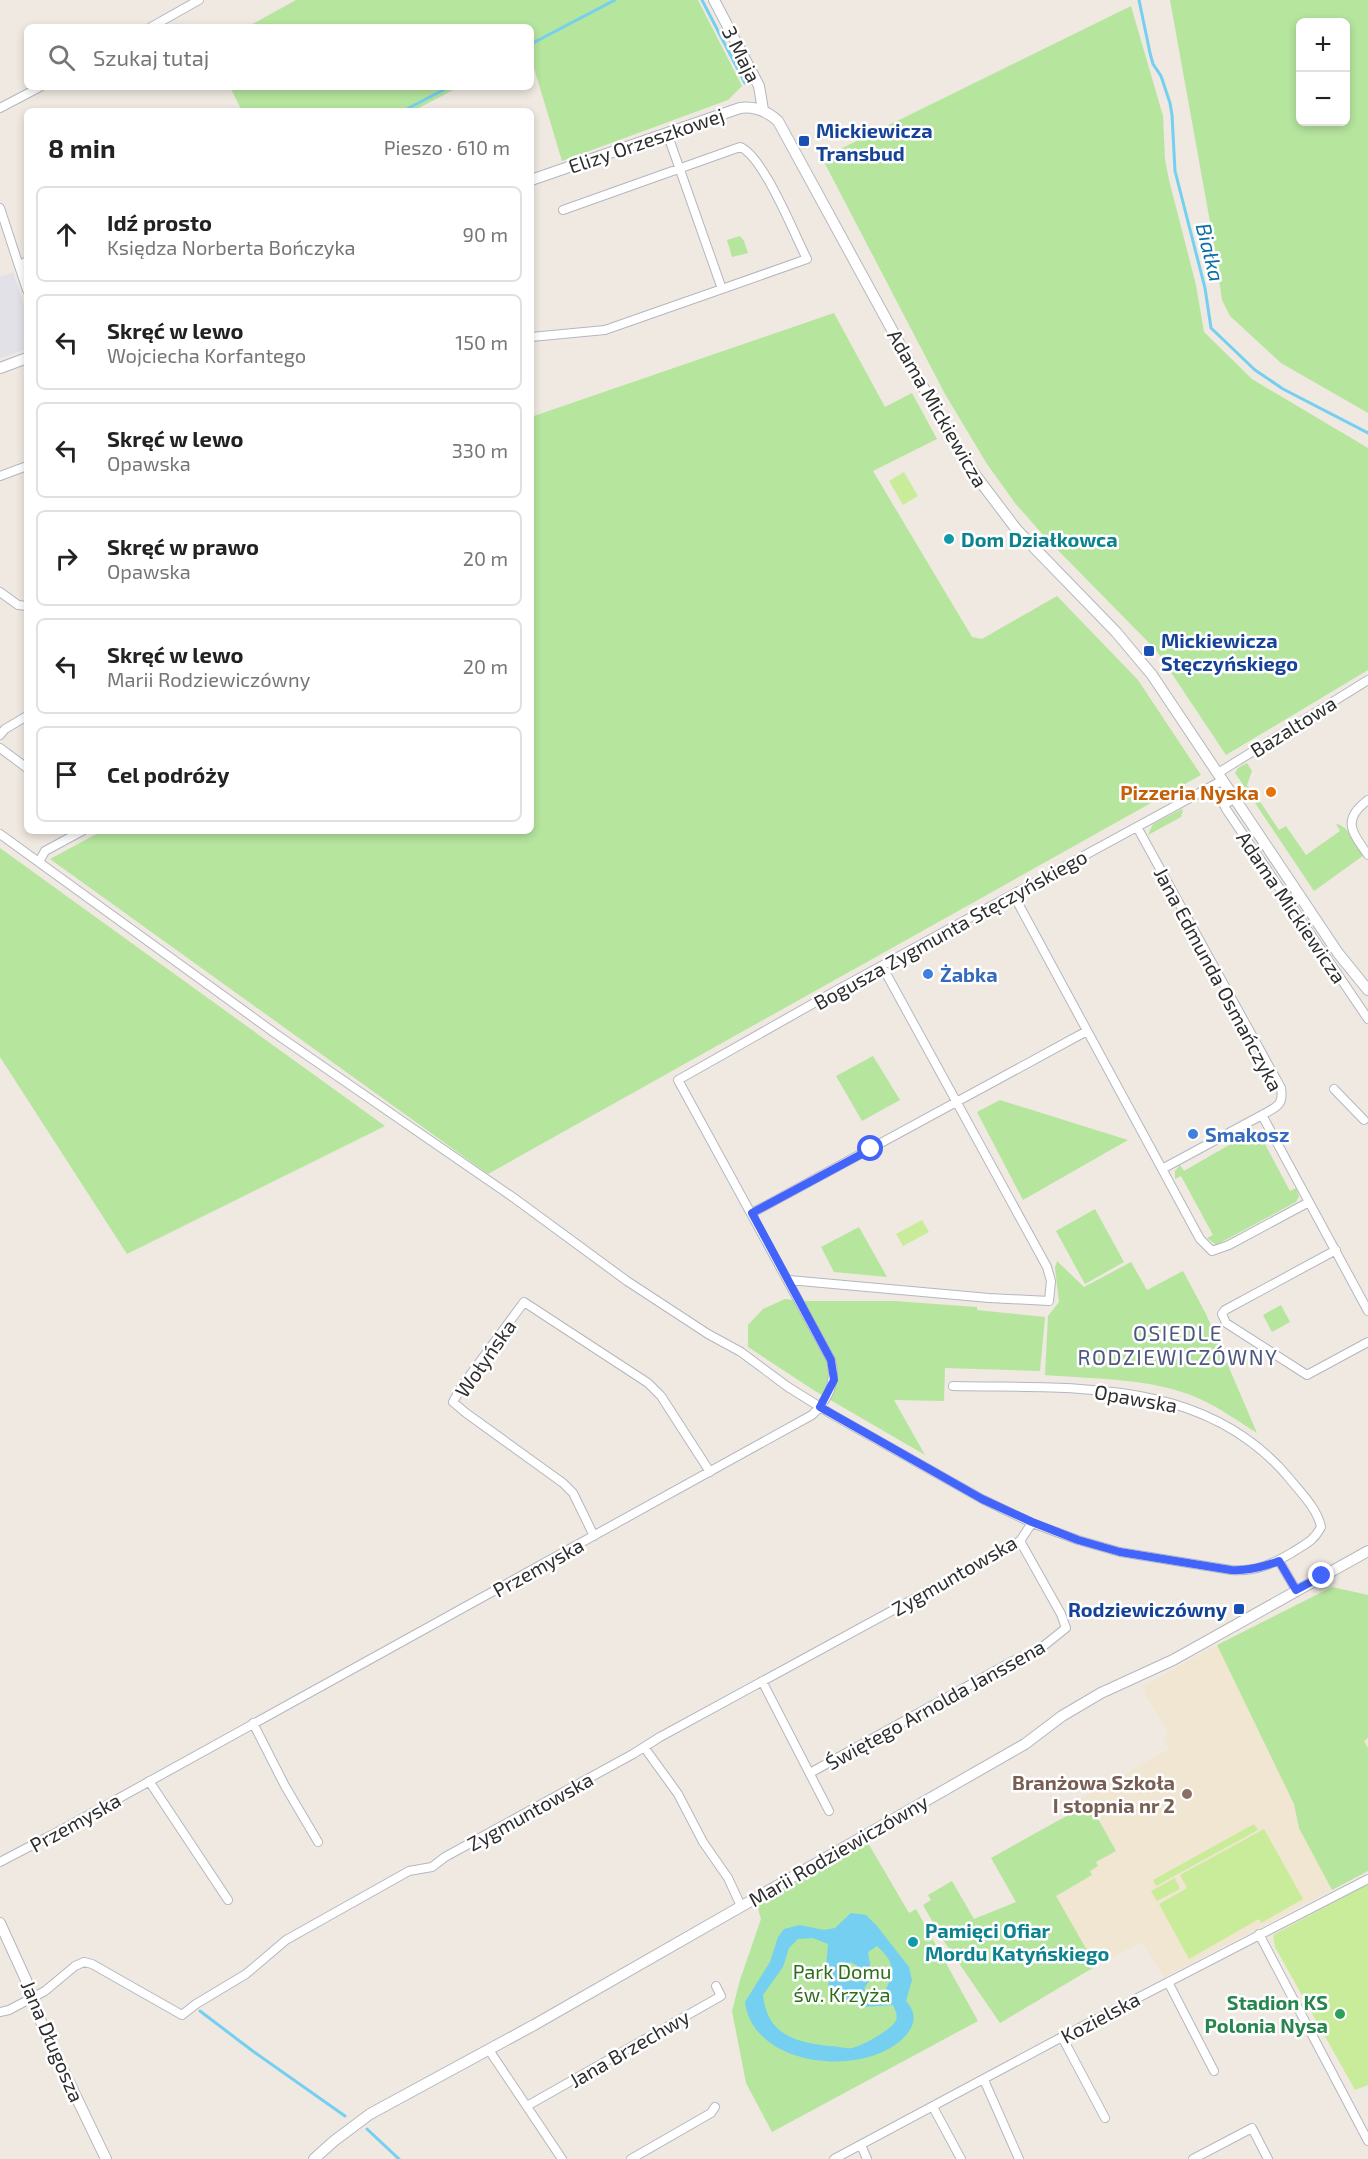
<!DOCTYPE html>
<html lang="pl">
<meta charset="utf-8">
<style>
:root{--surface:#fff;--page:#f6f6f6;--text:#222;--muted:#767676;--line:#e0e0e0}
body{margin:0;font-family:"Exo 2",sans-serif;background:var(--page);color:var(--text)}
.controls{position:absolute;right:18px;top:18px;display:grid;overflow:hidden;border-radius:9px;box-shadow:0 3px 9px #0003}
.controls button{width:54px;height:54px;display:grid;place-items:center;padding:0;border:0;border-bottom:2px solid var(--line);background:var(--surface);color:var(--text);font:30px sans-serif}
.stop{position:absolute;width:18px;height:18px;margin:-14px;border:4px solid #4264fb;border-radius:50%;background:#fff}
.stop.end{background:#4264fb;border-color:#fff;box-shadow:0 2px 6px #0008}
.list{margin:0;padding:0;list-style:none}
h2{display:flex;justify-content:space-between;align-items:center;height:78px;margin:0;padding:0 24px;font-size:26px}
h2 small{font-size:20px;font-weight:400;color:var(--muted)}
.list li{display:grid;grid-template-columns:39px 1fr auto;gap:18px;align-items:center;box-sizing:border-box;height:96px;margin:0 12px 12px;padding:0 12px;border:2px solid var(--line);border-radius:9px}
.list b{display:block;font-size:22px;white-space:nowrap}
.list p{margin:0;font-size:20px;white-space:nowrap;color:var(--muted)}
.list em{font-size:20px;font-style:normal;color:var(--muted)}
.icon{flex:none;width:33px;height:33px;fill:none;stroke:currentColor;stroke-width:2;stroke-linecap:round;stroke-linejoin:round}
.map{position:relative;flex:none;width:1368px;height:2159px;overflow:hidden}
.search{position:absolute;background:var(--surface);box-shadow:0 3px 9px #0003;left:24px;top:24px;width:510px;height:66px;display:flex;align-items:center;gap:15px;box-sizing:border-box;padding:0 21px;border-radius:9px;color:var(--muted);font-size:22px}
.panel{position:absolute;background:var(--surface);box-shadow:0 3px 9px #0003;left:24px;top:108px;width:510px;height:726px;border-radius:9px}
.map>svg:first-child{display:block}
.industrial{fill:#e3e1e8}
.education{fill:#f0e6d1}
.green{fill:#b6e59e;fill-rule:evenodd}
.pitch{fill:#c9ec9a}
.water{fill:#75cff0;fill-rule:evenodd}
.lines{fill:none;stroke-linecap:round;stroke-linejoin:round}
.stream{stroke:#75cff0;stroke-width:3}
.minor-casing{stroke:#b4b7c1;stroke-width:10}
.tertiary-casing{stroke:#b4b7c1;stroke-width:12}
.minor{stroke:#fff;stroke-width:8}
.tertiary{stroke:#fff;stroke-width:10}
.route{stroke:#4264fb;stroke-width:8}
.transit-dot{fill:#1a4fb4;stroke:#fff;stroke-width:2}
.culture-dot{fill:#0f9aa8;stroke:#fff;stroke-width:2}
.food-dot{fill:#e8710a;stroke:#fff;stroke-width:2}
.shop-dot{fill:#3f7fe0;stroke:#fff;stroke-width:2}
.education-dot{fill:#8d6e63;stroke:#fff;stroke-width:2}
.leisure-dot{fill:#2e9e5b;stroke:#fff;stroke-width:2}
.labels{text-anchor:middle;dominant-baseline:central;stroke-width:5;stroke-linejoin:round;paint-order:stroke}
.street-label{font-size:20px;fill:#2e2e2e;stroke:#fff}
.transit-label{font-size:20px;font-weight:bold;fill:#164399;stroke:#fff;text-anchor:start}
.culture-label{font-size:20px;font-weight:bold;fill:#0d838f;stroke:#fff;text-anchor:start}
.food-label{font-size:20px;font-weight:bold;fill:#c56008;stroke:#fff;text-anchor:end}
.shop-label{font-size:20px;font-weight:bold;fill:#366cbe;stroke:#fff;text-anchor:start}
.education-label{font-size:20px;font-weight:bold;fill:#785e54;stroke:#fff;text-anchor:end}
.park-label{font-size:20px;fill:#2c6e1b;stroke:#fff}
.leisure-label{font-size:20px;font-weight:bold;fill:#27864d;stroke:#fff;text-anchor:end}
.water-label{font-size:21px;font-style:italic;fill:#0d6fa3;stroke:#fff}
.neighbourhood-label{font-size:21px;letter-spacing:1.5px;fill:#4d5680;stroke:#fff}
</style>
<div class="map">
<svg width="1368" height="2159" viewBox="0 0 1368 2159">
<rect width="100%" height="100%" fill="#efe9e1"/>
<!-- industrial -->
<path class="industrial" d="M13 272 27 315V349L0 358V277Z"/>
<!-- education -->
<path class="education" d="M1332 1587 1368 1595V1871L1164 1977 1142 1942 1096 1966 1056 1896 1092 1875 1090 1870 1098 1866 1064 1808 1169 1749 1163 1738 1169 1734 1148 1699 1143 1686 1208 1650Z"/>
<!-- green -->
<path class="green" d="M296 0H698L742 86 728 100 562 161 531 58V27H247Z
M1170 0H1368V413L1281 363 1230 316 1222 300 1214 244ZM1300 22H1346V122H1300Z
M1131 6 1163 116 1165 159 1169 180 1196 285 1204 332 1252 379 1368 448V670L1226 755 1156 650 1045 537 1015 503 987 464 945 394 822 158Z
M230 87H459L413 111H242Z
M740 236 744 241 748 253 732 257 727 240Z
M834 313 885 407 912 393 937 439 873 471 972 637 982 639 1057 596 1138 680 1201 775 488 1174 50 859 102 831H531V417Z
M1247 763 1252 771 1247 785 1256 797 1253 799 1235 773 1238 768Z
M1259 800 1279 830 1286 826 1306 855 1340 831 1336 824C1348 825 1356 845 1364 855L1314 891 1255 803Z
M1182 809 1183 810 1181 817 1148 835 1153 824Z
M0 848 385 1126 127 1254 0 1057Z
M873 1056 900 1100 862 1121 836 1076Z
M1000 1100 1128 1140 1023 1200 977 1112Z
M1252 1125 1255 1135 1259 1133 1290 1191 1296 1188 1299 1196 1296 1202 1216 1245 1207 1238 1213 1235 1181 1176 1175 1179V1171L1180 1165 1184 1171 1248 1134V1127Z
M1095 1209 1124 1262 1085 1284 1056 1231Z
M859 1227 887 1277 834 1272 821 1247Z
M1057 1261 1084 1287 1131 1262 1147 1290 1183 1271 1206 1314 1257 1433C1235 1419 1213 1403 1188 1394 1143 1378 1093 1379 1045 1375L1048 1316 1059 1302 1055 1268Z
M785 1299 802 1301H894L977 1307V1310L1045 1317 1040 1371 945 1368 944 1401 894 1400 925 1455 815 1391 748 1347V1325L763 1309Z
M1281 1305 1290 1322 1272 1332 1263 1315Z
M1332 1587 1368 1595V1738L1364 1741 1368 1748V1871L1332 1890 1299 1828 1294 1804 1217 1645Z
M1084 1810 1096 1815 1116 1851 1096 1862 1098 1866 1090 1871 1092 1875 1056 1896 1096 1966 1000 2023 943 1940 923 1905 931 1900 928 1895 952 1881 974 1919 1016 1902 991 1858 1070 1814Z
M868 1843 909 1913 916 1909 978 2021 772 2132 746 2083 732 2011 740 1980 761 1919 757 1905Z"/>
<!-- pitch -->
<path class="pitch" d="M904 472 918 496 903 505 889 481Z
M922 1220 929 1232 903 1246 896 1234Z
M1254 1824 1258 1830 1156 1886 1153 1880Z
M1264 1829 1303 1899 1261 1923 1259 1919 1189 1959 1159 1904 1187 1888 1180 1875Z
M1175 1878 1180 1889 1157 1901 1151 1891Z
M1368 1884V2085L1355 2090 1275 1947 1273 1935Z"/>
<!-- water -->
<path class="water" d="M851 1913 866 1915 877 1926 909 1967 912 1980 906 2001C909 2004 912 2009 913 2013 915 2021 912 2027 907 2034 870 2079 753 2069 745 2002L770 1962 778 1937 784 1929 800 1925 824 1930 835 1928ZM813 1938 828 1944 826 1967 831 1975 828 1984 832 1994 863 2007 893 2005C895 2010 899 2016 895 2022 889 2031 862 2046 852 2048 845 2049 836 2046 829 2046 794 2042 767 2034 763 1995L783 1967 789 1948 798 1939ZM877 1946C882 1951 890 1958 891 1966 892 1978 887 1995 874 1997L864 1989 872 1976 868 1952ZM851 1962 857 1966C862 1980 854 1984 841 1979 841 1973 845 1964 851 1962Z"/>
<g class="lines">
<!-- stream -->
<path class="stream" d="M702 0 745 83
M1139 0 1150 53 1153 64 1161 76 1170 103 1172 115 1175 171 1205 288 1211 328 1255 370 1283 389 1368 433
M531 44 615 0
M403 111 449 87
M200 2011 254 2052 345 2116
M367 2129 399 2159"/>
<defs>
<path id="minor" d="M151 27 199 0
M0 108 40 87
M0 208 19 266
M563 210 740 147C763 155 795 236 807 259L722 289 667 133
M27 261 19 266 27 290
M531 337 605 330 722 289
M0 476 27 466
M0 592 18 605 27 606
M0 735 5 729 27 716
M0 748 27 768
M1218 773 1368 680
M1235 798 1224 805 1226 809 1368 1019
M1368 800C1341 820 1352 832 1368 855
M1137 827 1281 1088C1284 1106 1276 1107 1262 1115L1368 1311
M0 834 276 1034 514 1198 627 1281 708 1334 741 1352 788 1387 833 1415 982 1499 1032 1523 1078 1540 1120 1552 1231 1570C1255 1572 1273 1564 1293 1552 1305 1544 1314 1541 1321 1527 1317 1508 1301 1493 1289 1478 1204 1376 1072 1389 953 1386
M39 862 45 851 82 831
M1013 894 1200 1239 1212 1251 1229 1245 1309 1202
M1334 1089 1364 1120
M1162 1169 1262 1115
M752 1213 1087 1031
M1336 1250 1225 1310 1222 1314 1226 1323 1307 1375 1368 1342
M789 1280 989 1298 1049 1301 1051 1281 1047 1267 882 966
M594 1536 573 1493 563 1483 466 1413 453 1402 462 1386 524 1302 648 1383 661 1396 710 1472
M1279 1561 1296 1590
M762 1681 829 1811
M253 1723 285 1786 318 1842
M644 1747 678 1794 703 1842 728 1878 741 1906
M810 1773 1013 1661 1041 1648 1066 1628 1061 1614 1020 1541
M149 1781 228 1900
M0 1862 65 1828 812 1415C828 1400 837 1382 831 1360L678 1080 837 990 1223 780
M1259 1934 1368 2141
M1168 1982 1214 2071
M0 2012 9 2010 45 1991 75 1966 84 1962 92 1964 182 2015 196 2004 246 1974 286 1940 409 1871 432 1867 445 1857 633 1754 660 1737 1020 1541 1032 1523
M1062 2037 1105 2118
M489 2050 562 2159
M984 2080 1019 2159
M527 2106 721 1996 716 1986
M933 2107 961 2159
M861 2145 867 2159
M631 2159 711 2113 715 2107
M834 2159 1062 2037 1368 1879
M1193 2159 1252 2128 1268 2159"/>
<path id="tertiary" d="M714 0 759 86 763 110
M531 180 740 108C755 106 767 111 778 121L927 394 955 444 976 476 1017 530 1116 632 1152 675 1338 953 1368 990
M0 368 27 358
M0 1923 26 1980 44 2030 106 2159
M314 2159 334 2141 370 2114 534 2025 1025 1744 1062 1716 1101 1693 1173 1660 1368 1551"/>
</defs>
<!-- minor casing -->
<use href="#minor" class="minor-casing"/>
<!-- tertiary casing -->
<use href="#tertiary" class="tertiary-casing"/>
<!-- minor -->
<use href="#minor" class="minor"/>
<!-- tertiary -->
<use href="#tertiary" class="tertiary"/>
</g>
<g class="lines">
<!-- route -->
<path class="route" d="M871 1149 752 1213 831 1360 834 1380 820 1407 982 1499 1032 1522 1078 1540 1120 1552 1231 1570C1248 1571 1263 1567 1279 1561L1296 1590 1322 1576"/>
</g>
<!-- markers -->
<g class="transit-dot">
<rect x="798" y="135" width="12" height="12" rx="3"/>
<rect x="1143" y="645" width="12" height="12" rx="3"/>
<rect x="1233" y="1603" width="12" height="12" rx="3"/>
</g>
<g class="culture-dot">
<circle cx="949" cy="539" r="6"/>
<circle cx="913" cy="1942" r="6"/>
</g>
<circle class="food-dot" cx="1271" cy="792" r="6"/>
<g class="shop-dot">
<circle cx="928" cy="974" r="6"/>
<circle cx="1193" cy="1134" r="6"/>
</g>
<circle class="education-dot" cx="1187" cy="1794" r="6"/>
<circle class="leisure-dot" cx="1340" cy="2014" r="6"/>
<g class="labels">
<!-- street labels -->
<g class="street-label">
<text transform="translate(742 54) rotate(63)">3 Maja</text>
<text transform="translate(646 140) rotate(-19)">Elizy Orzeszkowej</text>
<text transform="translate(938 408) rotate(60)">Adama Mickiewicza</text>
<text transform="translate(1293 726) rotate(-32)">Bazaltowa</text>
<text transform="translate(1292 907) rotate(56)">Adama Mickiewicza</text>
<text transform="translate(950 929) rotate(-29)">Bogusza Zygmunta Stęczyńskiego</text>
<text transform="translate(1219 979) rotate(62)">Jana Edmunda Osmańczyka</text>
<text transform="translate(485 1358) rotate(-55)">Wołyńska</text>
<text transform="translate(1136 1398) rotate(10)">Opawska</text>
<text transform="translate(538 1567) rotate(-29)">Przemyska</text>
<text transform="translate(954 1575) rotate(-30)">Zygmuntowska</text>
<text transform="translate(935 1704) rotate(-29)">Świętego Arnolda Janssena</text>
<text transform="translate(530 1811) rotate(-29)">Zygmuntowska</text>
<text transform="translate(75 1822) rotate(-29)">Przemyska</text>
<text transform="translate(838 1850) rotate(-30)">Marii Rodziewiczówny</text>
<text transform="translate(1100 2017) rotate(-28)">Kozielska</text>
<text transform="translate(53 2041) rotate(67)">Jana Długosza</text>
<text transform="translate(629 2048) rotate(-30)">Jana Brzechwy</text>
</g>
<!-- transit labels -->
<g class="transit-label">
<text x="816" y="130">Mickiewicza<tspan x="816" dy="23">Transbud</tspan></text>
<text x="1161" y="640">Mickiewicza<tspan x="1161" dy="23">Stęczyńskiego</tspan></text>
<text x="1227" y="1609" text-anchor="end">Rodziewiczówny</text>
</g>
<!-- culture labels -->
<g class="culture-label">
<text x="961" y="539">Dom Działkowca</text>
<text x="925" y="1930">Pamięci Ofiar<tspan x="925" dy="23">Mordu Katyńskiego</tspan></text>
</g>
<!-- food labels -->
<g class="food-label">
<text x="1259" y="792">Pizzeria Nyska</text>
</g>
<!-- shop labels -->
<g class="shop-label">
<text x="940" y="974">Żabka</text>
<text x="1205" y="1134">Smakosz</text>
</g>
<!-- education labels -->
<g class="education-label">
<text x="1175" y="1782">Branżowa Szkoła<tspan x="1175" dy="23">I stopnia nr 2</tspan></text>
</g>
<!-- park labels -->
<g class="park-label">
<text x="842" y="1971">Park Domu<tspan x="842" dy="23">św. Krzyża</tspan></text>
</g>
<!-- leisure labels -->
<g class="leisure-label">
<text x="1328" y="2002">Stadion KS<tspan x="1328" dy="23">Polonia Nysa</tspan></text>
</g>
<!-- water labels -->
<g class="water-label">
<text transform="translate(1211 252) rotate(76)">Białka</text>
</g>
<!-- neighbourhood labels -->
<g class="neighbourhood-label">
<text x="1178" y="1332">OSIEDLE<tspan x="1178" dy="24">RODZIEWICZÓWNY</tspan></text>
</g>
</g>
</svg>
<div class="controls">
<button>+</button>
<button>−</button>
</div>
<div class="stop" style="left:871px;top:1149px"></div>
<div class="stop end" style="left:1322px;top:1576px"></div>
<div class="search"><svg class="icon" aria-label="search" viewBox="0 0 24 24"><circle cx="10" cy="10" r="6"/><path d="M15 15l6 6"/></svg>Szukaj tutaj</div>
<section class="panel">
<h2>8 min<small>Pieszo · 610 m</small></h2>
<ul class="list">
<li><svg class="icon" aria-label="ahead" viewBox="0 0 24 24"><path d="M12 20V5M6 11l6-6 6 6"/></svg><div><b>Idź prosto</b><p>Księdza Norberta Bończyka</p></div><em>90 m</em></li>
<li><svg class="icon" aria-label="left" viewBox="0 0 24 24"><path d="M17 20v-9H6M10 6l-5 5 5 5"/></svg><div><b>Skręć w lewo</b><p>Wojciecha Korfantego</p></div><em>150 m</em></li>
<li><svg class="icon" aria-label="left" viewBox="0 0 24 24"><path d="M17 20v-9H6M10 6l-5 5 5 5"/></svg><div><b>Skręć w lewo</b><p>Opawska</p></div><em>330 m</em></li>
<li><svg class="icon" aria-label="right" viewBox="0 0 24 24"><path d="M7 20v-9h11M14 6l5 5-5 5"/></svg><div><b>Skręć w prawo</b><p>Opawska</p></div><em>20 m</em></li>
<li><svg class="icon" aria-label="left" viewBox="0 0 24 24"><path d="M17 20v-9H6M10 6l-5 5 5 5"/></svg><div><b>Skręć w lewo</b><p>Marii Rodziewiczówny</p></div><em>20 m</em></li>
<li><svg class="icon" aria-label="arrive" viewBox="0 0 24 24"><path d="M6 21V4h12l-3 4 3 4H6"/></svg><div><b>Cel podróży</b></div></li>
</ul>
</section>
</div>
